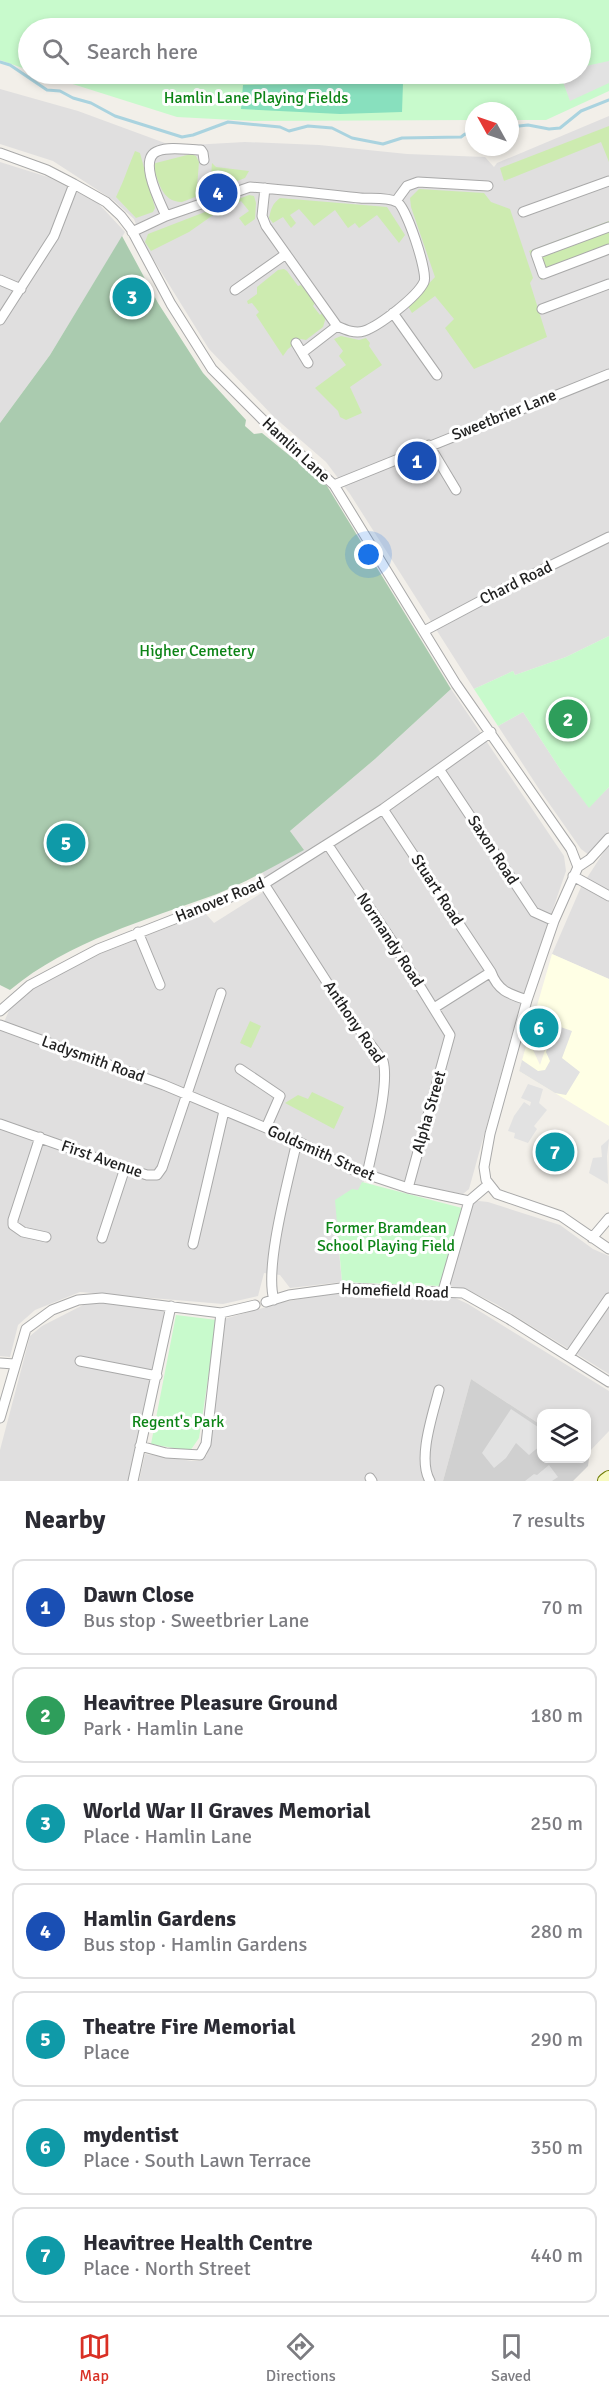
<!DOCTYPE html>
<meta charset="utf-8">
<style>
:root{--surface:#fff;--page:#f7f7f7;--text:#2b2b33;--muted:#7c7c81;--line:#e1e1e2;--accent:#d93025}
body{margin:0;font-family:Signika,sans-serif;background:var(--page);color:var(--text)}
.controls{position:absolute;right:18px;bottom:18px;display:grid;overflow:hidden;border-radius:12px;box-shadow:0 3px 9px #0003}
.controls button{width:54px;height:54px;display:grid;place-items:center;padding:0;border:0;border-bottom:2px solid var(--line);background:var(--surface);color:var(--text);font:30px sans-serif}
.compass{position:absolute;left:465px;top:102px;width:54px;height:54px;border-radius:50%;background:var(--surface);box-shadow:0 3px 9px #0003;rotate:310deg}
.you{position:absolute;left:369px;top:555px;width:21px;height:21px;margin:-15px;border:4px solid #fff;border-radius:50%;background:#1a73e8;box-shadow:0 0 0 9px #1a73e833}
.badge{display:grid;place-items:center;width:39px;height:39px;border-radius:50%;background:var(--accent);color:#fff;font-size:20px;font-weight:700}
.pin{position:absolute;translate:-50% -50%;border:3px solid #fff;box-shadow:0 2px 6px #0006}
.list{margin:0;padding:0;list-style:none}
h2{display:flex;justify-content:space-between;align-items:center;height:78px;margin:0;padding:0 24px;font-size:26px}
h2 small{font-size:20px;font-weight:400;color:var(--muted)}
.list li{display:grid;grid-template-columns:39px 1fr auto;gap:18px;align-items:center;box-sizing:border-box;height:96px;margin:0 12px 12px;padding:0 12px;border:2px solid var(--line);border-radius:12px}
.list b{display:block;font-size:22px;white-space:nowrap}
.list p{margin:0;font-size:20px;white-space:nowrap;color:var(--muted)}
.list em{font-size:20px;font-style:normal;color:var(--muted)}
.icon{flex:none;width:33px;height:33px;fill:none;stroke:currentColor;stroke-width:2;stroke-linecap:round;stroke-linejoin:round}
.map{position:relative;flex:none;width:609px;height:1481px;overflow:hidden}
.search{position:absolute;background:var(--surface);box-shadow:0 3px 9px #0003;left:18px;right:18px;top:18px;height:66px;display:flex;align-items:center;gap:15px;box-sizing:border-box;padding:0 21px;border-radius:33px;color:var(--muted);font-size:22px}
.sheet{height:834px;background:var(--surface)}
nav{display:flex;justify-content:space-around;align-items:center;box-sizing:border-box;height:84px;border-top:2px solid var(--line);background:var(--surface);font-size:16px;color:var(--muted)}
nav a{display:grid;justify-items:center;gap:3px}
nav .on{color:var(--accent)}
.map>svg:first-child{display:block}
.residential{fill:#e0dfdf}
.education{fill:#ffffe5}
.religious{fill:#d0d0d0}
.grass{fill:#cdebb0}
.cemetery{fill:#aacbaf}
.park{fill:#c8facc}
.pitch{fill:#88e0be}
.parking{fill:#e2e2e2}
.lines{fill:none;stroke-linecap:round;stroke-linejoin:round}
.stream{stroke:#aad3df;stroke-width:3}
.street-casing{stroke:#a9a9a9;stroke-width:11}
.secondary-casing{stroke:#707d05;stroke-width:16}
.street{stroke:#fff;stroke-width:9}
.secondary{stroke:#f7fabf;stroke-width:14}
.labels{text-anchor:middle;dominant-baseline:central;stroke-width:6;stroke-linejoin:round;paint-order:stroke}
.park-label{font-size:16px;fill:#0c8416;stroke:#fff}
.street-label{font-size:16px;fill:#222;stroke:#fff}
</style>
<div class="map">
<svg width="609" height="1481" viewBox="0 0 609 1481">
<rect width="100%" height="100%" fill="#f2efe9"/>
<!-- residential -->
<path class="residential" d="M0 89 78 111 173 146 245 142 319 145 407 154 485 157 494 167 497 163 609 116V636L566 657 515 675 513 671 474 689 350 494 326 462 274 417 209 349 142 241 134 219 113 200 53 161 0 144Z
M0 162 48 177 98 203 125 232 50 355 0 423Z
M451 689 564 856 566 871 521 1002 469 1189 463 1194 405 1183 368 1172 338 1241 342 1282 290 1288 280 1275 264 1273 258 1296 223 1304 80 1292 35 1310 18 1325 10 1357 0 1356V1031L12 1004 26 992 49 979 102 953 205 913 214 923 271 887 262 872 303 850 290 831 375 759Z
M523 712 562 772 589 807 609 787V831L589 855 581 849 541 792 498 726Z
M609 844V979L552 954 581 887Z
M479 1201 488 1202 560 1225 593 1249 609 1256V1374L496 1304 470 1291 449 1286 474 1202Z
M336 1292 442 1296 453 1297 468 1304 609 1391V1431L590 1451 587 1450 586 1414H542L541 1425 471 1379 443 1481H139L145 1454 192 1461H200L207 1455 224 1319 284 1302Z
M110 1302 165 1309 129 1481H0V1450L30 1336 42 1326 87 1303Z"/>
<!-- education -->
<path class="education" d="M552 954 609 979V1126L519 1071 528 1039 540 1065 554 1023 534 1016Z"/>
<!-- religious -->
<path class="religious" d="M471 1379 541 1425 542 1458H586L587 1450 590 1451 588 1466 573 1481H443Z"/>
<!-- grass -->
<path class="grass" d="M609 126V162L601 142 504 181 500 168Z
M135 151 140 153 155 208 153 212 136 218 116 197C124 181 128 167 135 151Z
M191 154 196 156 199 162 197 187 210 188 212 163 216 167 249 171 245 178 182 202C161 202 159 181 152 164Z
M419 189 484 193 491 202 510 209 533 278 530 283 547 337 474 369 445 328 454 319 435 296 412 313 408 306 435 277 411 207 410 198Z
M249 195 254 196 256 203 255 219 245 226 239 218 249 211 241 201 220 216 216 213 189 232 151 251 145 242 148 234Z
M280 198 387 207 405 235 399 243 377 215 359 228 355 223 348 228 335 210 314 226 299 209 290 215 296 223 291 228 283 217 273 223 269 218C271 209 272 204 280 198Z
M609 221V253L541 280 529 251Z
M284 269 287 271 298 286 301 285 315 303 313 306 320 315 323 312 326 317 323 327 306 340 301 339 288 349 283 356 256 315 259 312 252 303 248 304 247 301 257 294V287L278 270Z
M341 336 359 340 366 338 370 343 369 346 382 365 350 387 362 413 346 420 340 417 338 411 315 388 346 365 339 356 343 351 334 339Z
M250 1021 261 1026 251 1048 240 1043Z
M312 1092 344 1107 334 1129 285 1103 298 1095 308 1099Z"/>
<!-- cemetery -->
<path class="cemetery" d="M122 236 158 303 203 373 246 420 245 426 254 434 262 433 327 486 451 689 375 759 290 831 304 850C276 865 247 882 217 894 146 920 69 941 10 990L0 985V423L50 355Z"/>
<!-- park -->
<path class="park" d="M0 0H609V91L546 120H510V111H474V120L253 121 177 117 41 74H580V28H28V70L0 60Z
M609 636V787L589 808 562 772 523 712 498 726 474 689 513 671 515 675 566 657Z
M362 1182 462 1208 440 1286 342 1282 335 1200 352 1189 358 1190Z
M176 1315 217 1320 199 1438 190 1451 151 1444Z"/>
<!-- pitch -->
<path class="pitch" d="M403 83 402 112 340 114 241 109 243 85Z"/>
<!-- parking -->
<path class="parking" d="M609 61V83L570 101 560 74H580L581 67Z
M555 1025 572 1031 562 1058 580 1072 566 1095 555 1093 519 1071 522 1060 538 1071 545 1070 550 1061 546 1052Z
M528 1084 543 1089 539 1103 547 1110 534 1126 537 1129 528 1143 514 1138 515 1133 508 1131 514 1116 524 1102 530 1106 531 1102 521 1098Z
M609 1139 607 1156 608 1184 589 1173 593 1158 602 1157 601 1146Z
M511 1409 541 1429V1445L529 1455 516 1443 506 1458 494 1468 482 1453Z
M549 1465 558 1477 552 1481H525L534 1474 537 1475Z"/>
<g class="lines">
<!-- stream -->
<path class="stream" d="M0 62 10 65 47 90 60 91 73 98 91 103 115 116 182 137 193 135 228 122 280 127 289 131 308 126 332 128 352 138 383 144 402 138 461 137 465 134 474 136
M510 127 528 125 549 129 560 128 581 111 609 100"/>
<defs>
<path id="street" d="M0 153 47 170 74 184 106 202 121 216 131 229 171 304 212 369 263 420 334 485 456 684 571 849 578 867
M396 201 407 186 418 182 488 186
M523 212 609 181
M166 216C160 202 137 158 158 151 170 146 188 150 201 150L203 153 204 160
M609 227 536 254 543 274 609 249
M132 232 166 216 250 187C287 190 323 194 360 198 371 199 387 197 397 202 406 206 428 272 424 282 417 297 379 326 364 331 355 334 346 330 337 326L266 226 262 216 265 188
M0 280 21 289
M235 290 286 254
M542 309 609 284
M393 313 437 375
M0 320 54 236 74 184
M296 343 308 363
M302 353 337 326
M429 445 456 490
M334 485 609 374
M424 631 503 589 609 537
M439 769 534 912 554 921
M383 809 491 972C498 991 509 994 527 1000
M328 845 392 941 450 1035 408 1188
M578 867 554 921 527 1000 490 1134 484 1167 486 1180 497 1194 561 1216 609 1249
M578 867 590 859 609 838
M573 876 609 896
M264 884 346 1012 383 1061C390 1085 372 1148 367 1175
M138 932 160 985
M434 1008 491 972
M0 1011 30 985 98 949 264 884 383 809 491 732
M0 1025 164 1085 297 1141 351 1169 408 1188 469 1201 489 1184
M240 1069 280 1096 266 1128
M0 1124 125 1168 147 1175H157L162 1168 221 993
M40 1137 13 1220V1225L23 1232 46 1237
M102 1238 125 1168
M592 1238 609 1218
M193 1244 224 1111
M443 1291 469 1201
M274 1300C264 1267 289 1178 297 1141
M266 1302 289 1295 341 1288 463 1293 509 1319 609 1382
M569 1356 609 1298
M80 1361 157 1376
M0 1363 14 1364
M0 1418 26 1329 52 1310 78 1300 102 1298 221 1313 255 1305
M140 1446 166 1453 200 1455 206 1444 221 1313
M370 1478 372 1481
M133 1481 171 1306
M430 1481C417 1459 433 1414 439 1390"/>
<path id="secondary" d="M605 1481 609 1478"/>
</defs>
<!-- street casing -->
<use href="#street" class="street-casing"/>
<!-- secondary casing -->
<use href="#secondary" class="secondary-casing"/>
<!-- street -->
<use href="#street" class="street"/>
<!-- secondary -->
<use href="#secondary" class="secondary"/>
</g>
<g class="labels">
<!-- park labels -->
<g class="park-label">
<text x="256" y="98">Hamlin Lane Playing Fields</text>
<text x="197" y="651">Higher Cemetery</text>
<text x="386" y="1228">Former Bramdean<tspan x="386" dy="18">School Playing Field</tspan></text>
<text x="178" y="1422">Regent's Park</text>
</g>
<!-- street labels -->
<g class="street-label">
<text transform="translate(504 415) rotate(-22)">Sweetbrier Lane</text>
<text transform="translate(296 450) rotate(43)">Hamlin Lane</text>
<text transform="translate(516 583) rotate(-26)">Chard Road</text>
<text transform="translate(493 850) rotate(57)">Saxon Road</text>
<text transform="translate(437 890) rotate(57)">Stuart Road</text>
<text transform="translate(220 900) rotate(-22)">Hanover Road</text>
<text transform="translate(390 940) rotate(57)">Normandy Road</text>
<text transform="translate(354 1022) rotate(56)">Anthony Road</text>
<text transform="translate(93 1059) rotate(20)">Ladysmith Road</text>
<text transform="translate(429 1112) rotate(-74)">Alpha Street</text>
<text transform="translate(321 1153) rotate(24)">Goldsmith Street</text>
<text transform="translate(102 1159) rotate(19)">First Avenue</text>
<text transform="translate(395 1291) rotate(2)">Homefield Road</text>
</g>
</g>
</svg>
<div class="controls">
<button><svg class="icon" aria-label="layers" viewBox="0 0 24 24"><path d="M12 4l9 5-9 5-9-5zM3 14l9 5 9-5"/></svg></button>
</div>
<svg class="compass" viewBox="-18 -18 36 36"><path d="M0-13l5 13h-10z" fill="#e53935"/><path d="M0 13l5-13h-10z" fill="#7c7c81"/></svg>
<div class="you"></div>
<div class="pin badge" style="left:417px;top:461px;background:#1a4fb4">1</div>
<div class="pin badge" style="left:568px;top:719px;background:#2e9e5b">2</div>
<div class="pin badge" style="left:132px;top:297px;background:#0f9aa8">3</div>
<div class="pin badge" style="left:218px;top:193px;background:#1a4fb4">4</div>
<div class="pin badge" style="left:66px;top:843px;background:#0f9aa8">5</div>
<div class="pin badge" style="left:539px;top:1028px;background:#0f9aa8">6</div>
<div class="pin badge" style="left:555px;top:1152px;background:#0f9aa8">7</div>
<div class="search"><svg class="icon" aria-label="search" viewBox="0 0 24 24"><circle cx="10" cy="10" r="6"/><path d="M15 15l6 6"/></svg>Search here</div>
</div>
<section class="sheet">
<h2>Nearby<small>7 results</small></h2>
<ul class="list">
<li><span class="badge" style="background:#1a4fb4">1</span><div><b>Dawn Close</b><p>Bus stop · Sweetbrier Lane</p></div><em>70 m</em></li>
<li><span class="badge" style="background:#2e9e5b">2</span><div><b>Heavitree Pleasure Ground</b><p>Park · Hamlin Lane</p></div><em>180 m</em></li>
<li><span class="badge" style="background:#0f9aa8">3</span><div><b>World War II Graves Memorial</b><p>Place · Hamlin Lane</p></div><em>250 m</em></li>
<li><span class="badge" style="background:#1a4fb4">4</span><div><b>Hamlin Gardens</b><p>Bus stop · Hamlin Gardens</p></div><em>280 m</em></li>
<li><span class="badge" style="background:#0f9aa8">5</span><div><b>Theatre Fire Memorial</b><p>Place</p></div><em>290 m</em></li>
<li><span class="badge" style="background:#0f9aa8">6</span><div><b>mydentist</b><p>Place · South Lawn Terrace</p></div><em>350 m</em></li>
<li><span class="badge" style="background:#0f9aa8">7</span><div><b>Heavitree Health Centre</b><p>Place · North Street</p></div><em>440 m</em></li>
</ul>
</section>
<nav>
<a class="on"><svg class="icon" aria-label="map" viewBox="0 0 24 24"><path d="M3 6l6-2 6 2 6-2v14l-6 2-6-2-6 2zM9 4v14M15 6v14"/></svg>Map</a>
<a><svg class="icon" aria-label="directions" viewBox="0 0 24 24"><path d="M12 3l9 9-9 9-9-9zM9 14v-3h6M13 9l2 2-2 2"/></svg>Directions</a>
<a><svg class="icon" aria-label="saved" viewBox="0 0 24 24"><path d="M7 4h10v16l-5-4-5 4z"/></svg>Saved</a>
</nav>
